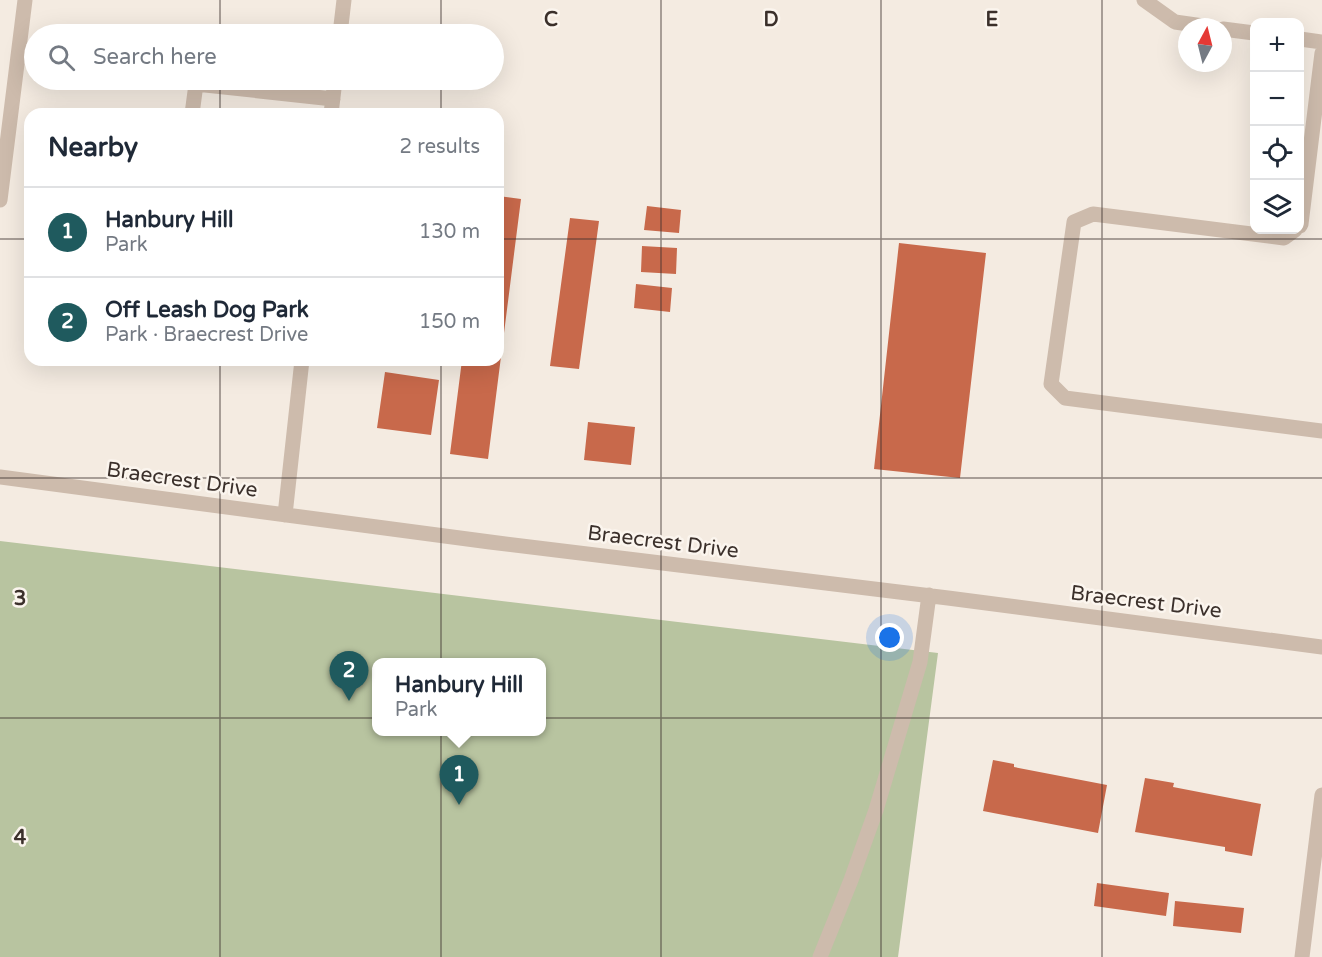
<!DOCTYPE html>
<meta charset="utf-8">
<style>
:root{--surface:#fff;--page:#f2f2f3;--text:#1f2937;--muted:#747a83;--line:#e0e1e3;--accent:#1f5a5e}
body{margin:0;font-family:"Varela Round",sans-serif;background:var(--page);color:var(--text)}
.controls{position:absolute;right:18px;top:18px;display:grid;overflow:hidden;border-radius:12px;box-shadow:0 6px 24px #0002}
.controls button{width:54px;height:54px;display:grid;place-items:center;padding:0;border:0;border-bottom:2px solid var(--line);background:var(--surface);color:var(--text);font:30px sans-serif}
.compass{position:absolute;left:1178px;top:18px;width:54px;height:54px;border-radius:50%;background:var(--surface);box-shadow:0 6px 24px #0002;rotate:7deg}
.you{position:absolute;left:890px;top:638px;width:21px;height:21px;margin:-15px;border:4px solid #fff;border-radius:50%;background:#1a73e8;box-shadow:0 0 0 9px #1a73e833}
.badge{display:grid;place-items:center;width:39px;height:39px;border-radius:50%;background:var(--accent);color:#fff;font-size:20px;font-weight:700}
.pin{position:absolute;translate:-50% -50px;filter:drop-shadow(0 2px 3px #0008)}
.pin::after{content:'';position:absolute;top:32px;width:21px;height:18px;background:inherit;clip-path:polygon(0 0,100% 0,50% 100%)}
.popup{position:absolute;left:372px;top:658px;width:174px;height:78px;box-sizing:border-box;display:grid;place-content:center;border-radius:12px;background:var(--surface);filter:drop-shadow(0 2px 4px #0005);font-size:20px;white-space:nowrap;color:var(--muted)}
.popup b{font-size:22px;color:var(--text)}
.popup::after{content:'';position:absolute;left:50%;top:100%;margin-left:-12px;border:12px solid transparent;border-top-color:var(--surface)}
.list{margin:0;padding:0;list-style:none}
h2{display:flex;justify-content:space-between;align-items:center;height:78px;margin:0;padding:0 24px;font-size:26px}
h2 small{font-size:20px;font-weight:400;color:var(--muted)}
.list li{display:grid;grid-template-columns:39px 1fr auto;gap:18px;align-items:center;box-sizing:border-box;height:90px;padding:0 24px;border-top:2px solid var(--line)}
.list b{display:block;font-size:22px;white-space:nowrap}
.list p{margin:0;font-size:20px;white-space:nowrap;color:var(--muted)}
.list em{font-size:20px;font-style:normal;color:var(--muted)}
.icon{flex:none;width:33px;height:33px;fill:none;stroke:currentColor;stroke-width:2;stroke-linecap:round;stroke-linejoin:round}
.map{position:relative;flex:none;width:1322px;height:957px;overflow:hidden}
.search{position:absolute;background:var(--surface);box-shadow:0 6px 24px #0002;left:24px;top:24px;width:480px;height:66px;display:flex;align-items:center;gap:15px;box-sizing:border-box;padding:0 21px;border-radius:33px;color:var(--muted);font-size:22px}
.panel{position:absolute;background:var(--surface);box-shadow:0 6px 24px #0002;left:24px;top:108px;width:480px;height:258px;border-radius:18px}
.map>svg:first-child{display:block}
.green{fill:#b8c4a0;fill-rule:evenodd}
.building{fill:#c8694b}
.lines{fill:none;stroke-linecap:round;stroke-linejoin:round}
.minor{stroke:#cdbbac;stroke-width:15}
.grid{fill:none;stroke:#3b302b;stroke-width:1.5;stroke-opacity:0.55}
.labels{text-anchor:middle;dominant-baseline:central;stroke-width:5;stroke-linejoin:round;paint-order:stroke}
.street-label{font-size:21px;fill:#3b302b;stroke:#fbf5ee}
.grid-label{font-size:20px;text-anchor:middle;font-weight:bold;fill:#3b302b;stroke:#fbf5ee;stroke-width:5;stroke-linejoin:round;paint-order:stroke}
</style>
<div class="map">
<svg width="1322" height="957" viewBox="0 0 1322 957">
<rect width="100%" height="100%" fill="#f4ebe1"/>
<!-- green -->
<path class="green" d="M0 541 938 653 898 957H0ZM376 662H542V732H376Z"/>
<!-- building -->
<path class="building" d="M498 196 521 199 488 459 450 454 462 360H498Z
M647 206 681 210 679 233 644 230Z
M570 218 599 221 579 369 550 366Z
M899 243 986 253 960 478 874 469Z
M642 246 677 248 676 274 641 272Z
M636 284 672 288 670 312 634 308Z
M385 372 439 380 431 435 377 428Z
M588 422 635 427 631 465 584 460Z
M993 760 1014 764V767L1107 785 1098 833 983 811Z
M1145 778 1174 783 1173 787 1261 804 1252 856 1225 851V847L1135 832Z
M1097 883 1169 893 1166 916 1094 906Z
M1175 901 1244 908 1241 933 1173 926Z"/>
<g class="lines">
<!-- minor -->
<path class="minor" d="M1144 0 1175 22 1210 27
M1223 29 1254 33
M340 34 344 0
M1300 39 1322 42
M192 114 196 84 333 99
M331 114 335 80
M0 200 25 0
M1300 226 1301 224 1322 53
M1295 230 1284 238 1093 214 1074 222 1051 384 1065 398 1322 431
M0 477 490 542 948 598 1322 647
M285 515 302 360
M820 957 851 880 876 810 920 662 929 595
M1302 957 1322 795"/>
</g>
<!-- grid -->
<path class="grid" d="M220 0V34M441 0V34M661 0V957M881 0V957M1102 0V957M220 80V114M441 80V114M0 239H30M498 239H1322M220 360V957M441 360V957M0 478H1322M0 718H1322"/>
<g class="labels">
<!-- street labels -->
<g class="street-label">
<text transform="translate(182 480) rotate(8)">Braecrest Drive</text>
<text transform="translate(663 542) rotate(7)">Braecrest Drive</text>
<text transform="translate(1146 602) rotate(7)">Braecrest Drive</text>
</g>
</g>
<g class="grid-label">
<text x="551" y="26">C</text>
<text x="771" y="26">D</text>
<text x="992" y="26">E</text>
<text x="20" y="605">3</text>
<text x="20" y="844">4</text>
</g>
</svg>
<div class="controls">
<button>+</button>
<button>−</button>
<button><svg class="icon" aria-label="locate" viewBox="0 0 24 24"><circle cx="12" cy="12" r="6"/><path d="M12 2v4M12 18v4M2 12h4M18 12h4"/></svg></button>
<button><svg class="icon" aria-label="layers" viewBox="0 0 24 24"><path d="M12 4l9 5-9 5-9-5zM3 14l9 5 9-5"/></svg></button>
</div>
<svg class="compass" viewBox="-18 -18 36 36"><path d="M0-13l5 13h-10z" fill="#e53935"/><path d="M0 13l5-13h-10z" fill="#747a83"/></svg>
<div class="you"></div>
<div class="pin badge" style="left:459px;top:805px">1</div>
<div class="popup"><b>Hanbury Hill</b>Park</div>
<div class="pin badge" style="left:349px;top:701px">2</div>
<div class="search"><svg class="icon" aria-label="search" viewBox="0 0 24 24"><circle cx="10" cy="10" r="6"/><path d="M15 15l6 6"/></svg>Search here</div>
<section class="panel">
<h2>Nearby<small>2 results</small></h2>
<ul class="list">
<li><span class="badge">1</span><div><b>Hanbury Hill</b><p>Park</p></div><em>130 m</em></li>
<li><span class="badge">2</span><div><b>Off Leash Dog Park</b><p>Park · Braecrest Drive</p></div><em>150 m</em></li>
</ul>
</section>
</div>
